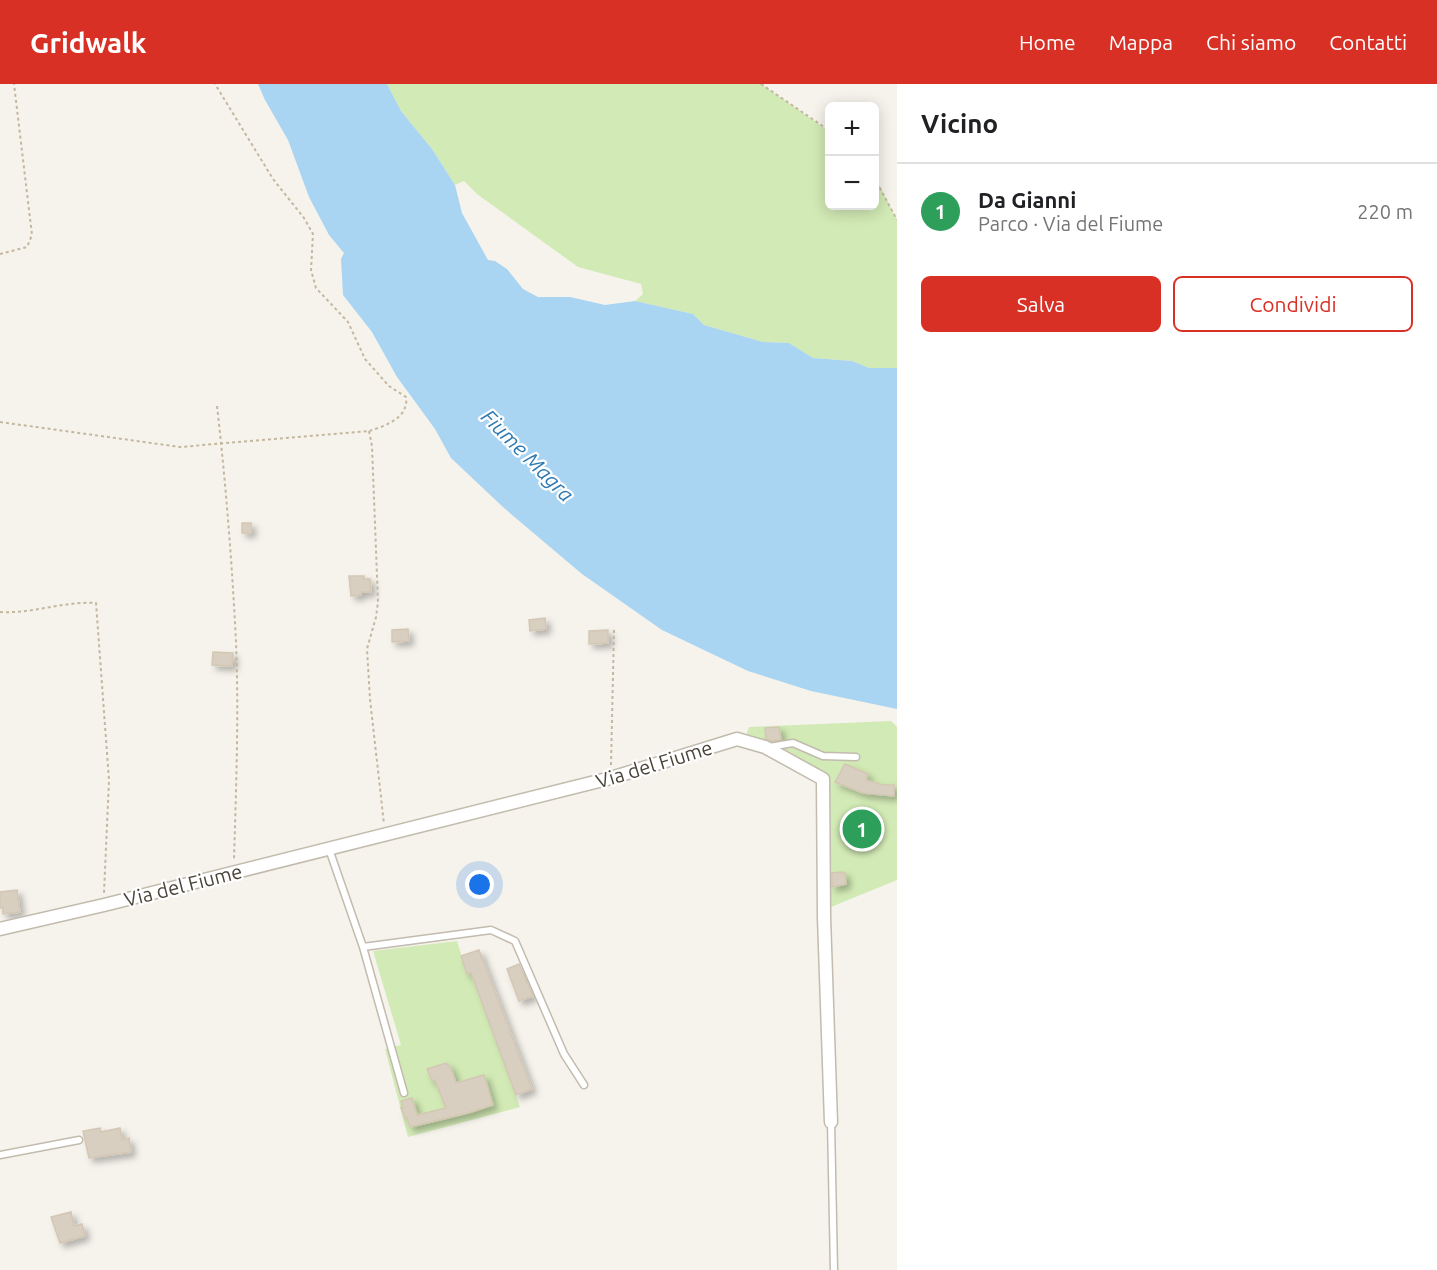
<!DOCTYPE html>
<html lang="it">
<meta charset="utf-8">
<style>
:root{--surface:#fff;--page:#f2f2f2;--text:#202124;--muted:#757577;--line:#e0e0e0;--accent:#d93025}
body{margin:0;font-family:Ubuntu,sans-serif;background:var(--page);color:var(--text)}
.controls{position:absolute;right:18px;top:18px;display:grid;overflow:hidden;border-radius:9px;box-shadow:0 3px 15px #0003}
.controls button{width:54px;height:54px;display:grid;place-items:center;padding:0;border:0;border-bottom:2px solid var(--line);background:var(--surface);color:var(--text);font:30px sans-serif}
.you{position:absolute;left:480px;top:801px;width:21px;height:21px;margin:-15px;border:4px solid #fff;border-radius:50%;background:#1a73e8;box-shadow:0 0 0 9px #1a73e833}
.badge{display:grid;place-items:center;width:39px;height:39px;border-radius:50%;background:var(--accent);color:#fff;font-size:20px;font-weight:700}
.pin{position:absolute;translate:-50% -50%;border:3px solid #fff;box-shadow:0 2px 6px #0006}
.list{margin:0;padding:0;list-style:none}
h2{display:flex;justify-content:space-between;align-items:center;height:78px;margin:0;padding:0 24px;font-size:26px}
h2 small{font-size:20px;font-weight:400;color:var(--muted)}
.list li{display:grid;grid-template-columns:39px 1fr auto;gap:18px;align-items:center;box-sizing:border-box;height:96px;padding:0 24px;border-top:2px solid var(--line)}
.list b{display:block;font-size:22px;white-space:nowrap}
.list p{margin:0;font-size:20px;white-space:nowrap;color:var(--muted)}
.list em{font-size:20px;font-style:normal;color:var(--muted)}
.actions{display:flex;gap:12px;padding:18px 24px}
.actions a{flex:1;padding:14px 0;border:2px solid var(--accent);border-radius:9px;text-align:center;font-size:21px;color:var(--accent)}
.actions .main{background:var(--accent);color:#fff}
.map{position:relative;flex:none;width:897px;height:1186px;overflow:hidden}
header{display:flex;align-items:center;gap:36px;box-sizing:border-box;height:84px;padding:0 30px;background:var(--accent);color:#fff}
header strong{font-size:28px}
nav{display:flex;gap:33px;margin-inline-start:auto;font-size:21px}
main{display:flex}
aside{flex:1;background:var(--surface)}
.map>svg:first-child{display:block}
.green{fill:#d2eab5}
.water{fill:#a9d4f2}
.building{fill:#d8cfc1;stroke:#d3c7b4;stroke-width:1.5;filter:url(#shadow)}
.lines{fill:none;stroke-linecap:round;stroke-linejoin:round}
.lane-casing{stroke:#c2bbae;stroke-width:9}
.street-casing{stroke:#c2bbae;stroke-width:15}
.path{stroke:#c4b79f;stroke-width:2;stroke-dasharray:3 3;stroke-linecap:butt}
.lane{stroke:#fff;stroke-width:6}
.street{stroke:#fff;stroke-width:12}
.labels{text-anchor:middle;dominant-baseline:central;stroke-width:4.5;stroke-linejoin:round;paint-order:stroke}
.street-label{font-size:20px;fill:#4b4439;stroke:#fff}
.water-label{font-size:21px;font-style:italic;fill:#2e7ab2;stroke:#fff}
</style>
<header>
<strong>Gridwalk</strong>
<nav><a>Home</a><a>Mappa</a><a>Chi siamo</a><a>Contatti</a></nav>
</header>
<main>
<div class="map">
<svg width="897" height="1186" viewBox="0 0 897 1186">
<defs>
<filter id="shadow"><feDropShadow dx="4.5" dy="4.5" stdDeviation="3" flood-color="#0004"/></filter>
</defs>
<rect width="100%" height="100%" fill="#f6f3ec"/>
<!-- green -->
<path class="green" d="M387 0H761L829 47 830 122H874L875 93 897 136V284H869L852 277 813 274 789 259 763 258 704 241 693 230 635 217 643 210 641 200 578 183 477 110 464 97 455 101 432 65 401 27Z
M891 637 897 643V796L826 825 827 693 745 655 749 643Z
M457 857 467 889H471L520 1023 408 1053 385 965 401 961 373 867Z"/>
<!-- water -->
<path class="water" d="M258 0H387L401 27 432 65 455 101 462 129 488 176 495 177 507 185 523 205 538 213H570L605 221 635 217 693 230 704 241 763 258 789 259 813 274 852 277 869 284H897V625L811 607 748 587 662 546 582 490 504 424 451 374 435 345 397 293 372 248 343 211 341 175 344 169 329 151 309 113 288 56 265 16Z"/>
<!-- building -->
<path class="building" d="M242 439H251V449H242Z
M349 492H364V495H370L371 508H361V511L351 512Z
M545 534 546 545 530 547 529 536Z
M408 545 409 557 392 558V546Z
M608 546V559L589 560V547Z
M213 568 233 569 232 582 212 581Z
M779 643 781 656 772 657 766 655 765 644Z
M845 680 868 690 866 696 883 701H894V712L863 709 835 698Z
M841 788 845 789 846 800 832 803V789Z
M17 806 20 828 3 830V824H0V808Z
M479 866 532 1005 516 1011 471 889 467 890 461 872Z
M519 880 533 912 519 917 507 885Z
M446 979 451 984 456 999 484 991 493 1021 468 1029 410 1043 407 1034H405L401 1024H403L401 1017 412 1014 417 1031 446 1024 435 996 432 997 427 985Z
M100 1044 101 1048 120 1044 122 1056 129 1054 131 1068 89 1074 83 1047Z
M71 1128 74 1142 82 1140 85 1152 60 1159 51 1133Z"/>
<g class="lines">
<defs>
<path id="lane" d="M769 663 793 659 823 672 856 673
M329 765 363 863 491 846 515 857 564 970 584 1001
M363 863 404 1009
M831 1038 834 1186
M0 1071 79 1056"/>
<path id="street" d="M0 845 104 821 611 694 737 655 765 663 823 695 824 833 831 1038"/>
</defs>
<!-- lane casing -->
<use href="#lane" class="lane-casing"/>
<!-- street casing -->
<use href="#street" class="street-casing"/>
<!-- path -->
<path class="path" d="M761 0 830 47
M874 93 897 136
M0 170 27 163 32 151 14 0
M217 322C226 401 232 479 236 558 239 631 236 704 234 776
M0 338 180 363 369 347C385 342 409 334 406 313L389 302 365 275 348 238 316 204 311 186 313 150 304 134 273 95 215 0
M369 347 372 362 378 518 376 533 367 565 370 615 384 740
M0 528C32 530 64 517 96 519L109 696 104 809
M611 681 614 546"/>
<!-- lane -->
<use href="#lane" class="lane"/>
<!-- street -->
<use href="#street" class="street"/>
</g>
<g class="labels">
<!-- street labels -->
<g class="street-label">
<text transform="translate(654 680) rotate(-17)">Via del Fiume</text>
<text transform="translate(183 801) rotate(-14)">Via del Fiume</text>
</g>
<!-- water labels -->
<g class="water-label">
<text transform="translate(528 371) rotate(45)">Fiume Magra</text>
</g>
</g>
</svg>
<div class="controls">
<button>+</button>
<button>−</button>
</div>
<div class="you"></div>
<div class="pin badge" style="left:862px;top:745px;background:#2e9e5b">1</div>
</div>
<aside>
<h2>Vicino<small></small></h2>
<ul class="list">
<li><span class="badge" style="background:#2e9e5b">1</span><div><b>Da Gianni</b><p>Parco · Via del Fiume</p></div><em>220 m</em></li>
</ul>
<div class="actions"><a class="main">Salva</a><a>Condividi</a></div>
</aside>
</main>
